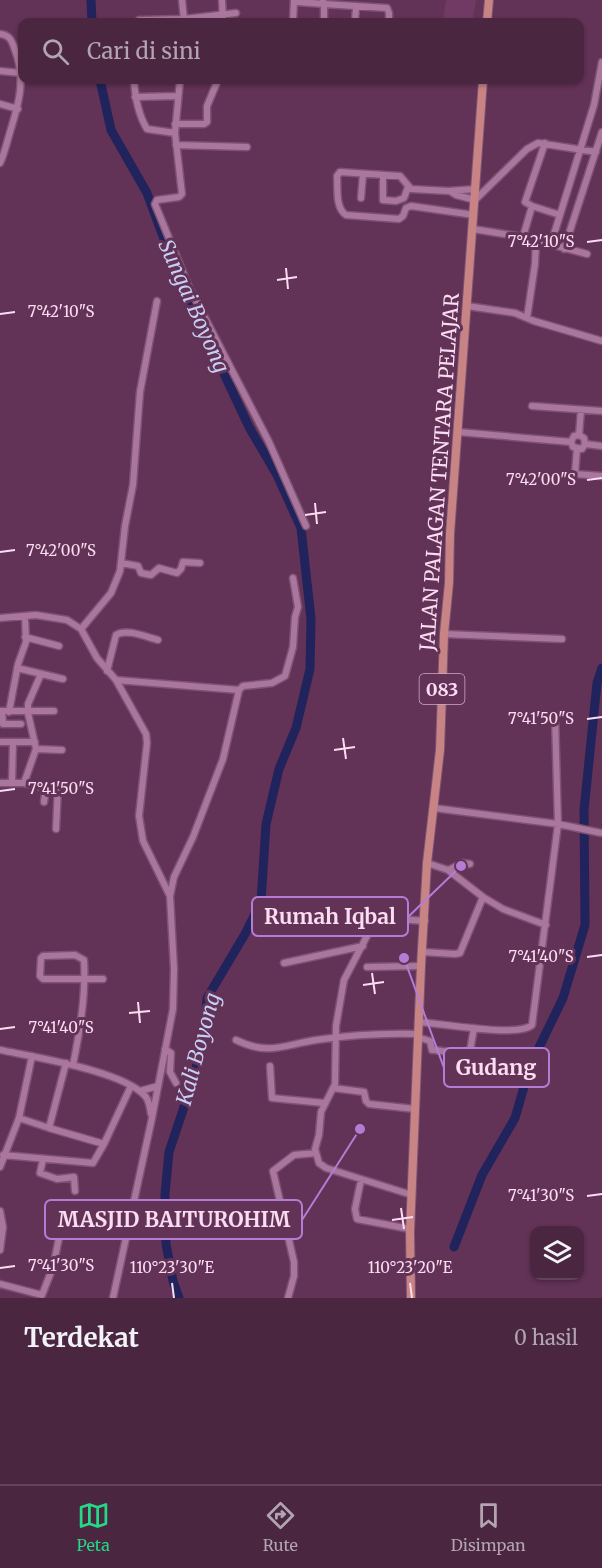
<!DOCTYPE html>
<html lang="id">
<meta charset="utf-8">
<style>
:root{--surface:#4a2641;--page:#512e48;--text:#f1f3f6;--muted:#b2a5b1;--line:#61435a;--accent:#24d886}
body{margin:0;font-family:Merriweather,serif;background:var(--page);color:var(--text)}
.controls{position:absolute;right:18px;bottom:18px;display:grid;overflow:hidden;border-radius:12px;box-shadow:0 2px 4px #0004}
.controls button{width:54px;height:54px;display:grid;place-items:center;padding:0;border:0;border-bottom:2px solid var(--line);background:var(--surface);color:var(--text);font:30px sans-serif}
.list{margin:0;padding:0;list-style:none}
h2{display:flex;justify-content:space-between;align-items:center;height:78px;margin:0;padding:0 24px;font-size:26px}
h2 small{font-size:20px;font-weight:400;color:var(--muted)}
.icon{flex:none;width:33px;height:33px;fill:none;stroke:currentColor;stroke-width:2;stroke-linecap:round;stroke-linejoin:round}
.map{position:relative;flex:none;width:602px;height:1298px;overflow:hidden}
.search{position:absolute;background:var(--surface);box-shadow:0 2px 4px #0004;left:18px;right:18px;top:18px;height:66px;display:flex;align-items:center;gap:15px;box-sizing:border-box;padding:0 21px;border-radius:12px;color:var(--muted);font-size:22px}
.sheet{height:186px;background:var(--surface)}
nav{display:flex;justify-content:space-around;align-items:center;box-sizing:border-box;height:84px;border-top:2px solid var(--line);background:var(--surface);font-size:16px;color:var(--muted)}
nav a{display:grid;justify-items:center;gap:3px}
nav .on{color:var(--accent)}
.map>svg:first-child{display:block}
.built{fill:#713a64}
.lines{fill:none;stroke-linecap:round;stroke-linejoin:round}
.river{stroke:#21235c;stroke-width:9}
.minor-casing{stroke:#7c5373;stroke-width:9}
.major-casing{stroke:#7c5373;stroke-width:10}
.minor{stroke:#ab769d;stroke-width:6}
.major{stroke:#c88384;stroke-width:8}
.ticks{fill:none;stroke:#fbddf2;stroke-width:2}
.labels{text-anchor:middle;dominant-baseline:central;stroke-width:6;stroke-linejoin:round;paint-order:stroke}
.shield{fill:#633257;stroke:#cdaac4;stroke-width:1.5}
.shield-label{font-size:18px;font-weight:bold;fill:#fbddf2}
.street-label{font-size:20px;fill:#fbddf2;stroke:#633257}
.water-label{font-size:21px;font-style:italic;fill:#c8cff5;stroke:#633257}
.ticks-label{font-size:15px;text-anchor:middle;fill:#fbddf2;stroke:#633257;stroke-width:6;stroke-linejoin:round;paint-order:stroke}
.leader{fill:none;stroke:#b57cd6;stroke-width:2}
.callout-dot{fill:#b57cd6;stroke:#633257;stroke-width:2}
.callout{fill:#633257;stroke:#b57cd6;stroke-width:2}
.callout-label{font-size:21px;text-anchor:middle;font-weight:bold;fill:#fbddf2}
</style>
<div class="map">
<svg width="602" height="1298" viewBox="0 0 602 1298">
<rect width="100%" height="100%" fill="#633257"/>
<!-- built -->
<path class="built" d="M446 0H476L472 22H443Z"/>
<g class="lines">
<!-- river -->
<path class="river" d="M91 0 92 22
M100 80 111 130 147 193 175 269 249 427 277 475 301 528 311 619 310 669 296 728 279 769 266 824 261 902 245 934 207 998 204 1037 192 1083 169 1152 165 1194 166 1244 173 1281 179 1298
M454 1247 482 1175 515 1118 530 1066 563 998 585 925 584 810 597 683 602 668"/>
<defs>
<path id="minor" d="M182 0 184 20
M222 0 223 22
M298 2 324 4 323 1
M139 20 184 19 236 13
M293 22 294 0
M324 22V4L387 8 389 13V22
M355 22 356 6
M0 34C10 35 12 41 15 50 26 79 19 103 10 132 7 142 4 155 0 163
M0 71 21 73
M134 80C135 97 138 114 147 129L175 133
M180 80 175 133 182 194 179 197 157 200 155 204 189 287 269 442 306 526
M135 97 178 96
M0 104 18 109
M175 124H204L207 122V106L218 80
M545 143 525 202 532 206 560 215
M176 145 247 147
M383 175V200L396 201 404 198 408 187
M450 191 456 195 475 200 527 149 538 143 596 152
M361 198 363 174
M474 215 411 206 406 208 403 216 399 219 346 215C335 208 338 188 337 176L340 172 400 176 411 189 449 191 475 189
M473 229 523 237 587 254
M523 237 532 206
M551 244 594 105 602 62
M564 249 602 132
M467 306 515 313 534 321 602 341
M527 318 535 264 536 241
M532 406 602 411
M458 432 571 442 573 447 582 449 585 444 584 438 579 435 574 436 571 442
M579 435 581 410
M585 444 602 446
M577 448 575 474 602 476
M121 563 138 566 141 573 151 575 159 568 177 573 181 569 183 562 200 563
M0 618 36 615 67 620 81 629 97 658 116 680 146 734 147 743 139 816 143 841 170 896
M81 629 111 593 120 571 125 526 133 485 140 392 157 301
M444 634 562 639
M25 637 59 646
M17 668 63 679
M107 671 116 635C126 628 146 637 158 640
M116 680 239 690 243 686 272 683 285 676 293 647 295 617 298 607 293 578
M0 711H54
M2 711 3 724H21
M9 712 18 664 26 642 25 616
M0 742H35
M36 749 62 750
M0 783H24L46 788 58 787 56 829
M12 783 13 742
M24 783 36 749 28 713V704L41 674
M44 802 46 788
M434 808 558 824 602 833
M427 863 448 870 483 897 503 909 546 925
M449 870 462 863 470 864
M423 952 455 954 460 953 483 897
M284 963 363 946
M367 967 421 966
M418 1022C440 1023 517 1038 532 1025L558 824 555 716
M417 1037 430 1041 432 1050H434L450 1052 470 1051 474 1028
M236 1040C269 1056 283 1045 316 1040 350 1035 384 1033 417 1034
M165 1049 171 1053 170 1072 176 1083
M0 1050C33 1057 125 1071 146 1097 149 1101 150 1108 151 1114
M66 1063 49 1128 104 1144 131 1086
M73 1065C80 1030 86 995 84 960L75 955 43 956 41 958 40 976 43 979H103
M270 1066 272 1098 324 1103
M333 1088 364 1092 366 1101 369 1104 415 1109
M140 1091 158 1086
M19 1118 49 1128
M3 1155 93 1163 104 1144
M43 1159 40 1173 57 1179 74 1177 75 1191
M0 1167 19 1118 32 1056
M361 1180 355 1209 357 1219 410 1229
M412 1195 326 1168 319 1163 315 1149 319 1135 321 1112 335 1084 336 1026 344 980 368 934 375 923 384 918 425 921
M0 1211 3 1227 0 1250
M0 1284 42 1295 53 1267 60 1233
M113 1298 152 1118 173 1009 174 969 170 896 174 877 193 837 223 759 239 690
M288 1298 294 1276V1262L273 1171 294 1155 316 1153"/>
<path id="major" d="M487 22 489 0
M411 1298 410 1232 421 966 427 863 440 750 444 634 449 583 450 534 483 80"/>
</defs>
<!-- minor casing -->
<use href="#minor" class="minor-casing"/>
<!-- major casing -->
<use href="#major" class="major-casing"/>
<!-- minor -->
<use href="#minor" class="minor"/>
<!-- major -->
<use href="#major" class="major"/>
</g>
<!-- ticks -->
<path class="ticks" d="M587 242 602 240M286 268 288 289M277 280 297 277M0 314 15 312M587 480 602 478M315 503 317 524M305 515 326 512M0 552 15 550M587 719 602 717M343 738 346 759M334 750 355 747M0 791 15 789M587 957 602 955M372 973 375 994M363 985 384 982M138 1002 140 1023M129 1013 150 1011M0 1029 15 1027M587 1196 602 1194M401 1208 404 1229M392 1220 413 1217M0 1268 15 1266M172 1283 174 1298M410 1283 412 1298"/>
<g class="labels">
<!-- shield labels -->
<rect class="shield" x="419.5" y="674" width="45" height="30" rx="4.5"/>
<g class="shield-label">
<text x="442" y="689">083</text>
</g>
<!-- street labels -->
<g class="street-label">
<text transform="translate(439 472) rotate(-86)">JALAN PALAGAN TENTARA PELAJAR</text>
</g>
<!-- water labels -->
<g class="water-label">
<text transform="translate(194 306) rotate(66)">Sungai Boyong</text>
<text transform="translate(198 1049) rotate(-75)">Kali Boyong</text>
</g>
</g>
<g class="ticks-label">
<text x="541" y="247">7°42'10"S</text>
<text x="61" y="317">7°42'10"S</text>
<text x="541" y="485">7°42'00"S</text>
<text x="61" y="556">7°42'00"S</text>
<text x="541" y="724">7°41'50"S</text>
<text x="61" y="794">7°41'50"S</text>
<text x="541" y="962">7°41'40"S</text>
<text x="61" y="1033">7°41'40"S</text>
<text x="541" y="1201">7°41'30"S</text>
<text x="61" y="1271">7°41'30"S</text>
<text x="172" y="1273">110°23'30"E</text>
<text x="410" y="1273">110°23'20"E</text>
</g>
<!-- callouts -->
<path class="leader" d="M461 866L408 917M404 958L444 1068M360 1129L302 1220"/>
<g class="callout-dot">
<circle cx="461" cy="866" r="6"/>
<circle cx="404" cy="958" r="6"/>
<circle cx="360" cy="1129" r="6"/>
</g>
<g class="callout">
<rect x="252" y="897" width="156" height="39" rx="6"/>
<rect x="444" y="1048" width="105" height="39" rx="6"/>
<rect x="45" y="1200" width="257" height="39" rx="6"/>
</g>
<g class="callout-label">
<text x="330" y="924">Rumah Iqbal</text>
<text x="496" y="1075">Gudang</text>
<text x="174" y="1227">MASJID BAITUROHIM</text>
</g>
</svg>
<div class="controls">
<button><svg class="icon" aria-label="layers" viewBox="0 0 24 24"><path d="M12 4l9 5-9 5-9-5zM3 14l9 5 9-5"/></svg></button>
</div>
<div class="search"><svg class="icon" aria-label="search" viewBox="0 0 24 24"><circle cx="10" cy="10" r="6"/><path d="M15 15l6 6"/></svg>Cari di sini</div>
</div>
<section class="sheet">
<h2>Terdekat<small>0 hasil</small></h2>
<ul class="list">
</ul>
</section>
<nav>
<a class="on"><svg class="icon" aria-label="map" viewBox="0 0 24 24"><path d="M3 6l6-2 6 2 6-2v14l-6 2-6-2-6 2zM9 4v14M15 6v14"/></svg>Peta</a>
<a><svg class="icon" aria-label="directions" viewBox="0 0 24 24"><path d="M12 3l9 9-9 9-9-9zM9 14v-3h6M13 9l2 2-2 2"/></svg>Rute</a>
<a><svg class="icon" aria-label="saved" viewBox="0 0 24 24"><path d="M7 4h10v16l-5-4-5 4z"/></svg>Disimpan</a>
</nav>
